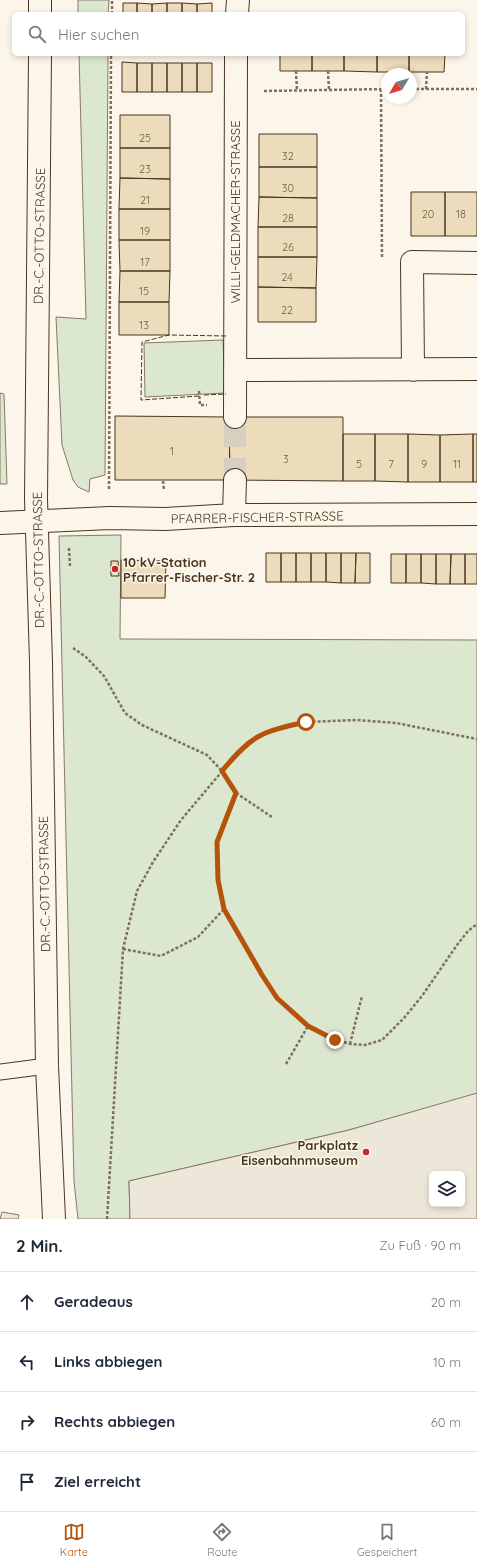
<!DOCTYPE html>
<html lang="de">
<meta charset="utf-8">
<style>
:root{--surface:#fff;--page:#f6f6f7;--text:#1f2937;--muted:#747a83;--line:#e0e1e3;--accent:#b45309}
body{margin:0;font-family:Quicksand,sans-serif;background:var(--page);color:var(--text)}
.controls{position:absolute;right:12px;bottom:12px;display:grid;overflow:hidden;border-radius:6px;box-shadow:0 2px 6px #0003}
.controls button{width:36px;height:36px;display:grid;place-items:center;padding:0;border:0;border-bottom:1px solid var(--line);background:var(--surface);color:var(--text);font:20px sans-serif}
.compass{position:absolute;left:381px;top:68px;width:36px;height:36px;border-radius:50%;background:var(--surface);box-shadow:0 2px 6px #0003;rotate:232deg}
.stop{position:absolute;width:12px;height:12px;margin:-9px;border:3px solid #b45309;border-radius:50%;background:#fff}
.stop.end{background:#b45309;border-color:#fff;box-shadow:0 1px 4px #0008}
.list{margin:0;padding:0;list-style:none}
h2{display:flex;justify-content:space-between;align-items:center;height:52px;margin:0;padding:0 16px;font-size:17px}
h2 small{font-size:13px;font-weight:400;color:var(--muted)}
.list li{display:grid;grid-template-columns:26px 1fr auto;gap:12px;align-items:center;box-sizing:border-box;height:60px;padding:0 16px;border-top:1px solid var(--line)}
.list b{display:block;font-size:15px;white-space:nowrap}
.list em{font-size:13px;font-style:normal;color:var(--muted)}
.icon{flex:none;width:22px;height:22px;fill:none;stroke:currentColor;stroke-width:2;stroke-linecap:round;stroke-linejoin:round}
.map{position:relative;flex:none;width:477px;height:1219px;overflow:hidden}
.search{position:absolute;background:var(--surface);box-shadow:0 2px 6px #0003;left:12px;right:12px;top:12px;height:44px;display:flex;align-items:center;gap:10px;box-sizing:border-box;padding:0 14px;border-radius:6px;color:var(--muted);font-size:15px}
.sheet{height:292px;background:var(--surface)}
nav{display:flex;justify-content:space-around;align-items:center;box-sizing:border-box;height:56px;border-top:1px solid var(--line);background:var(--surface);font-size:11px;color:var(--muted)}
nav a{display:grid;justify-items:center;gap:2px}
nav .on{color:var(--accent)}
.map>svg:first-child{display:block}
.green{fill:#dce7d0;stroke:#887966}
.parking{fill:#ede7d9;stroke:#887966;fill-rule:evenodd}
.building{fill:#ecdcbc;stroke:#4a3520}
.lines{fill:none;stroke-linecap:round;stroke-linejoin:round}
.street-tunnel{stroke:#d8cfc1;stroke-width:22;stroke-dasharray:22 11;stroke-linecap:butt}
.lane-casing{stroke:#4a3520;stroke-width:17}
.street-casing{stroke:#4a3520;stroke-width:24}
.secondary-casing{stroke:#4a3520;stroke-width:24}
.path{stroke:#7f6f5c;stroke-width:2.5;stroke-dasharray:3 2;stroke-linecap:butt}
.lane{stroke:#fbf6e9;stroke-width:15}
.street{stroke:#fbf6e9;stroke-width:22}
.secondary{stroke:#fbf6e9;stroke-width:22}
.fence{stroke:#4a3520;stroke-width:1;stroke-dasharray:5 2;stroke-linecap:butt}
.route{stroke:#b45309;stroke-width:5}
.poi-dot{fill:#c62828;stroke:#fbf6e9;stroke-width:1.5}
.labels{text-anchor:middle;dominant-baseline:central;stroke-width:3;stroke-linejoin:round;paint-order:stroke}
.number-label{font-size:11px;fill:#725f47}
.street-label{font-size:13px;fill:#4a3520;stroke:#fbf6e9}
.poi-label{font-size:13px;font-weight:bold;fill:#4a3520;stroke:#fbf6e9;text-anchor:start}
</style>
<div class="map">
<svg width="477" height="1219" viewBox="0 0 477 1219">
<rect width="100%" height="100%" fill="#fbf6e9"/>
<!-- green -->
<path class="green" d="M78 0H109L108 14H78Z
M79 54H108L105 475 90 479 89 492 78 487 73 480 62 445 56 317 86 319Z
M223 340 225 393 145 397 144 343Z
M0 393 4 394 7 484H0Z
M121 535 120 639 477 640V1094L349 1130 129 1181 130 1219H78L74 1181 59 536Z"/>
<!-- parking -->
<path class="parking" d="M477 1093V1219H130L129 1181 349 1130ZM432 1174H462V1204H432Z
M2 1212 19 1215 18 1219H0Z"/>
<!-- building -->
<path class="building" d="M123 3H137V14H123Z
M137 3 152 4V14H137Z
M167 3H182V14H167Z
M167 3V14H152V4Z
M182 3 197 4V14H182Z
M212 3V14H197V4Z
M280 54H312V71H280Z
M312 54H344V71H312Z
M344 54H377V72L344 71Z
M377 54H409V72H377Z
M409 54H445L444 72H409Z
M122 62 137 63V92H122Z
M137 63H152V92H137Z
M152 63H167V92H152Z
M167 63H182V92H167Z
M182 63H197V92H182Z
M197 63H212V92H197Z
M120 115H170V148H120Z
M259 134H317V167H259Z
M120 148H170V179L120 178Z
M259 167H317V198L259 197Z
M120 178 170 179V209H119Z
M411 192H445V236H411Z
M445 192H477V236H445Z
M259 197 317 198V227H258Z
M119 209H170V240H119Z
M258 227H317V257H258Z
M119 240H170V271H120Z
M258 257H317L316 288 258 287Z
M120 271H170L169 302H119Z
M258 287 316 288V322H258Z
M119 302H169V335H119Z
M115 416 229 417 230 480H115Z
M229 417H343V481L230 480Z
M343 434H375V481H343Z
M375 434H408V482L375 481Z
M408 434 440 435V482H408Z
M473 434V482H440V435Z
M473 434H477V482H473Z
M266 553H281V582H266Z
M281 553H296V582H281Z
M296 553H311V582H296Z
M311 553H326V582H311Z
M326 553H341V583L326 582Z
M341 553H356L355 583H341Z
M356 553H370V583H355Z
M391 554H406V583H391Z
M406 554H421V583H406Z
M421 554H436V584L421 583Z
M436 554H451L450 584H436Z
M451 554H465V584H450Z
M465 554H477V584H465Z
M121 560 166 561 165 598H121Z
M111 561H118L119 576H111Z"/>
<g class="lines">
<!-- street-tunnel -->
<path class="street-tunnel" d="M235 480V417"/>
<defs>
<path id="lane" d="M0 1072 47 1066"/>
<path id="street" d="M237 14 238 0
M236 370 477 369
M413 370 412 262 477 263
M235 417 236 54
M234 515 235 480
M0 523 110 518 165 519 234 515 477 514"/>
<path id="secondary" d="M40 14V0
M40 54 36 499 41 662 47 1066 54 1219"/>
</defs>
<!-- lane casing -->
<use href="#lane" class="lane-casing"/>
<!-- street casing -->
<use href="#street" class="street-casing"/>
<!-- secondary casing -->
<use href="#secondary" class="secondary-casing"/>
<!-- path -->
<path class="path" d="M112 14V0
M296 71 297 91
M328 71 329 90
M393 72 394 74
M381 89 382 259
M411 89H477
M426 89 427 72
M264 91 387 89
M199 391 200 405H207
M163 481 164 490
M109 489 111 54
M69 548 70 566
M73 648 86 657 104 676 125 713 142 725 207 755 222 771 236 793 272 817
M236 793 217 842 218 880 224 909 262 975 277 998 308 1026 335 1039 350 1044 365 1045 382 1040 404 1018 422 996 457 945 468 931 477 924
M123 949 161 956 198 937 224 909
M350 1044 362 996
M286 1064 308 1026
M107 1219 123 949 137 891 153 862 181 820 240 750 259 735 276 729 305 722 357 720 396 723 477 739"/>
<!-- lane -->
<use href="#lane" class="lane"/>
<!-- street -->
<use href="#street" class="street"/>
<!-- secondary -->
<use href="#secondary" class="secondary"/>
<!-- fence -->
<path class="fence" d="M204 395 226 394
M199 396 141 400 142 342 169 335 226 336V338"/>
</g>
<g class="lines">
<!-- route -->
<path class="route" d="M306 722C260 732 252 735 222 771L236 793 217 842 218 880 224 909 262 975 277 998 308 1026 335 1040"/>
</g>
<!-- markers -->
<g class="poi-dot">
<circle cx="115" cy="569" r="4"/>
<circle cx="366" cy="1152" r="4"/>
</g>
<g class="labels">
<!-- number labels -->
<g class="number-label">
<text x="145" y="138">25</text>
<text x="288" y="156">32</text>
<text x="145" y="169">23</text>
<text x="288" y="188">30</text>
<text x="145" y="200">21</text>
<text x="428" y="214">20</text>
<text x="461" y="214">18</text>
<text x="288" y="218">28</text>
<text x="145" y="231">19</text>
<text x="288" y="247">26</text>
<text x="145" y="262">17</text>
<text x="287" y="277">24</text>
<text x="144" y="291">15</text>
<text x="287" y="310">22</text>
<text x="144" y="325">13</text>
<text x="172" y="451">1</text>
<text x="286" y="459">3</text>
<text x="359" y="464">5</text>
<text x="391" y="464">7</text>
<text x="424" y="464">9</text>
<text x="457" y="464">11</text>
</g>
<!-- street labels -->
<g class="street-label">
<text transform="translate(235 212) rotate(-90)">WILLI-GELDMACHER-STRASSE</text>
<text transform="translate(39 236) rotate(-89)">DR.-C.-OTTO-STRASSE</text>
<text transform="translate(257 517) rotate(-1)">PFARRER-FISCHER-STRASSE</text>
<text transform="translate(38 560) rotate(-91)">DR.-C.-OTTO-STRASSE</text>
<text transform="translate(44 884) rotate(-91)">DR.-C.-OTTO-STRASSE</text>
</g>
<!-- poi labels -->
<g class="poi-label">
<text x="123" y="562">10 kV-Station<tspan x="123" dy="15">Pfarrer-Fischer-Str. 2</tspan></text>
<text x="358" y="1145" text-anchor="end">Parkplatz<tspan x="358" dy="15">Eisenbahnmuseum</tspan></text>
</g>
</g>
</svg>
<div class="controls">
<button><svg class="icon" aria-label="layers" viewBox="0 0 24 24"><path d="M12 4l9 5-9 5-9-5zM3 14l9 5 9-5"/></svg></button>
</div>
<svg class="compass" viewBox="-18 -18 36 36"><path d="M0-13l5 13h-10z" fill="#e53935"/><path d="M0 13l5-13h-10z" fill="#747a83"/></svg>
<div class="stop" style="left:306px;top:722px"></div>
<div class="stop end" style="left:335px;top:1040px"></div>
<div class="search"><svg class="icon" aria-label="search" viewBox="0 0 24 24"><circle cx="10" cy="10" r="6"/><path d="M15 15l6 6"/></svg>Hier suchen</div>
</div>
<section class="sheet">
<h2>2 Min.<small>Zu Fuß · 90 m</small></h2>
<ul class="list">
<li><svg class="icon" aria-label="ahead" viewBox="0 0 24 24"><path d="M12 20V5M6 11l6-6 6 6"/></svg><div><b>Geradeaus</b></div><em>20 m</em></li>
<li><svg class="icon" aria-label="left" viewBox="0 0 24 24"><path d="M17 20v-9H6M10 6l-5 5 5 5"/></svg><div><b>Links abbiegen</b></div><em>10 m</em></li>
<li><svg class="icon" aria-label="right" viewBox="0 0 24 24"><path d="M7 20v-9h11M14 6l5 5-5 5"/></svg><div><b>Rechts abbiegen</b></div><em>60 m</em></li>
<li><svg class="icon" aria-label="arrive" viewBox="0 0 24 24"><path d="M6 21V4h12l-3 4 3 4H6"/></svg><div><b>Ziel erreicht</b></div></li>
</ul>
</section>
<nav>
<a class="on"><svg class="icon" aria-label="map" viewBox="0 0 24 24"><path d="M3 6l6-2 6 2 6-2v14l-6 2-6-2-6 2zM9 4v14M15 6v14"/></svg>Karte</a>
<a><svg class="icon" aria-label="directions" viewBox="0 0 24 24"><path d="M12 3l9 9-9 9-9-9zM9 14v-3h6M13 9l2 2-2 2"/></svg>Route</a>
<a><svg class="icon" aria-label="saved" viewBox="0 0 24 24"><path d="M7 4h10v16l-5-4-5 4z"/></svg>Gespeichert</a>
</nav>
